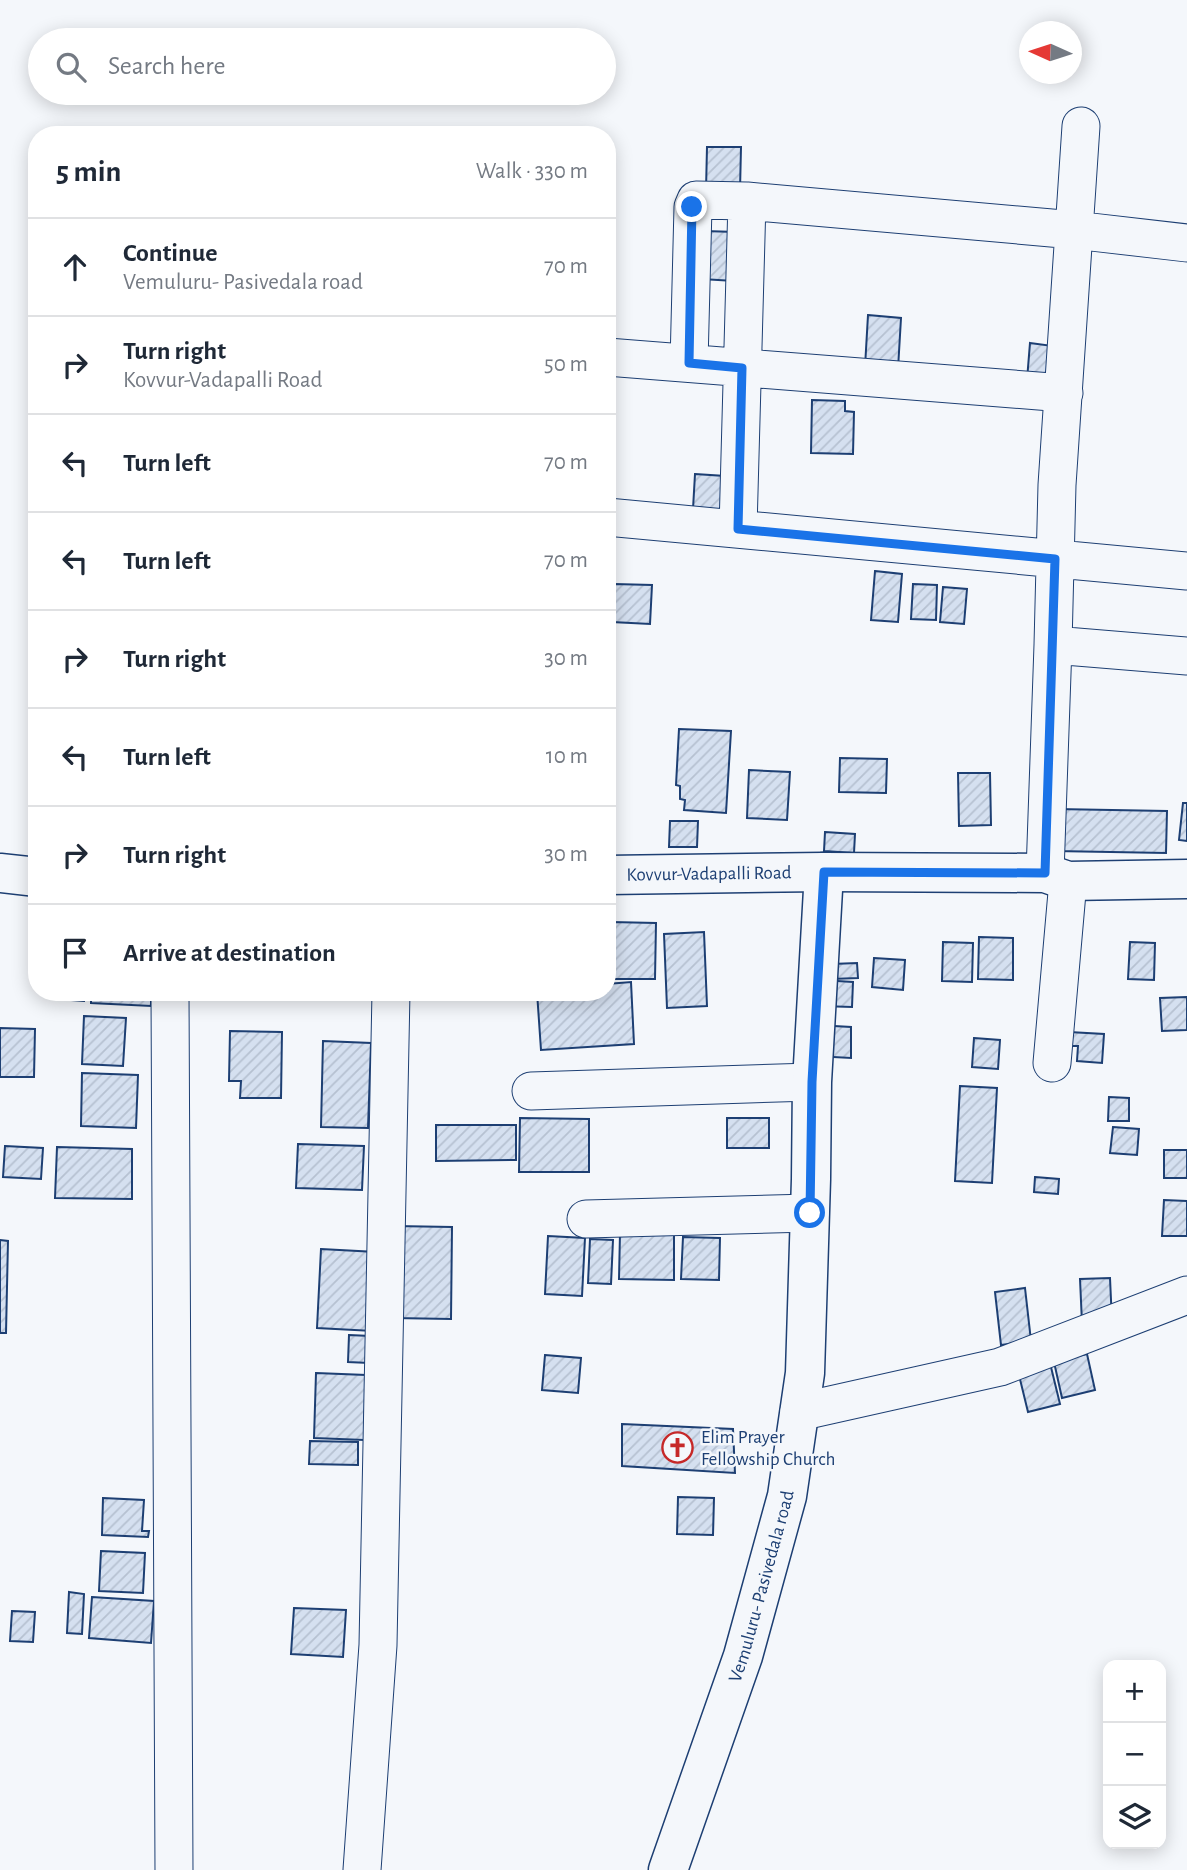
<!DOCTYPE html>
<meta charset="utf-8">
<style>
:root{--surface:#fff;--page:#f6f6f7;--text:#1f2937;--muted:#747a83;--line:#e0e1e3}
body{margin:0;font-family:"Alegreya Sans",sans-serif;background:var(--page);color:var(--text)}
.controls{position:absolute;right:21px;bottom:21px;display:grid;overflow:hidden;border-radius:14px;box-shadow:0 4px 18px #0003}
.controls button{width:63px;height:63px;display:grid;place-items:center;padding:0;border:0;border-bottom:2px solid var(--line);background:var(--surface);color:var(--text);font:35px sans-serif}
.compass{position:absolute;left:1019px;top:21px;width:63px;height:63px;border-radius:50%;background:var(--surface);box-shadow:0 4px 18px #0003;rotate:273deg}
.stop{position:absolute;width:21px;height:21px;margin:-16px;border:5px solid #1a73e8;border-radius:50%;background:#fff}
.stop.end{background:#1a73e8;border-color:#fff;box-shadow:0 2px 7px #0008}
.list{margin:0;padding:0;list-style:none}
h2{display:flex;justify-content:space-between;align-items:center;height:91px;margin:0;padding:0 28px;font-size:30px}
h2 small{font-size:23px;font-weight:400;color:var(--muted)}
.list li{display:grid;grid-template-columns:46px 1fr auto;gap:21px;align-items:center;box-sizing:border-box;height:98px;padding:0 28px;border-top:2px solid var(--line)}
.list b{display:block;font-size:26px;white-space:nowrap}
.list p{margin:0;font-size:23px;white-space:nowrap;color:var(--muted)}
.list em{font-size:23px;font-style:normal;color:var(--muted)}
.icon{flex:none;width:38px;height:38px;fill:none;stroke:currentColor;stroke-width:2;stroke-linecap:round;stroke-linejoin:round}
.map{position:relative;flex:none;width:1187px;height:1870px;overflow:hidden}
.search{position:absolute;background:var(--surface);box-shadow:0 4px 18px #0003;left:28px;top:28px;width:588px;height:77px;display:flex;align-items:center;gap:18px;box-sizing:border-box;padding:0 24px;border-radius:38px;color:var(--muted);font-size:26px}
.panel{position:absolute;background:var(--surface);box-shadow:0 4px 18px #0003;left:28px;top:126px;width:588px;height:875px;border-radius:28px}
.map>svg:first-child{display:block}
.building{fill:url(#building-hatch);stroke:#1d3f73;stroke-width:2}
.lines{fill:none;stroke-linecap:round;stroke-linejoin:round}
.minor-casing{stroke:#1d3f73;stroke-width:39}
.major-casing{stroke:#1d3f73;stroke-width:41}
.minor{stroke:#f4f7fb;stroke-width:37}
.major{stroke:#f4f7fb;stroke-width:38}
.route{stroke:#1a73e8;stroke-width:9}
.labels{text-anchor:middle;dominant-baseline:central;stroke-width:5;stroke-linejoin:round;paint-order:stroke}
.street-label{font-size:19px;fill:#1d3f73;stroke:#f4f7fb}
.poi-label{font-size:19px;fill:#1d3f73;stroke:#f4f7fb;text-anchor:start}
</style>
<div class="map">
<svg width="1187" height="1870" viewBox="0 0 1187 1870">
<defs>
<pattern id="building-hatch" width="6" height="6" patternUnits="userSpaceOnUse" patternTransform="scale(1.75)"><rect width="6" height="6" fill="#d5e0f0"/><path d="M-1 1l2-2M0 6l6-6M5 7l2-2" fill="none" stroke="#b6c1d1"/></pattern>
</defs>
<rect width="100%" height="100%" fill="#f4f7fb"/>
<!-- building -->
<path class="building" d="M707 147H741L740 190H706Z
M704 231 736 232 734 281 702 279Z
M868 315 901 318 898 369 865 367Z
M1030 343 1053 346 1050 382 1027 380Z
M812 400 845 401V411L854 412 853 454 811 453Z
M695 474 725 476 722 511 693 509Z
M875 571 902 574 898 622 871 620Z
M614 584 652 585 650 624 612 622Z
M913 584 937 585 936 620 911 619Z
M943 587 967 589 964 624 940 622Z
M679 729 731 731 726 813 684 810 685 800 680 799V786L676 785Z
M840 758 887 759 886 793 839 792Z
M749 770 790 772 787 820 747 818Z
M958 773H990L991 825 959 826Z
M1183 803H1187V841L1179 840Z
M1056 809 1167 811 1166 853 1055 851Z
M607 815H614L613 853 607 852Z
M670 821H698L697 847H669Z
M825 832 855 834 854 853 824 851Z
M611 922 656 923 655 979H610Z
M704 932 707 1006 667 1008 664 934Z
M979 937 1013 938V980L978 979Z
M943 942 973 943 972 982 942 981Z
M1130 942 1155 943 1154 980 1128 979Z
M874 958 905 960 903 990 872 987Z
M857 963 858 978 832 979V964Z
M821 980 853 982 852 1007 821 1006Z
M631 982 634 1044 541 1050 537 992H607V984Z
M58 992H85L84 1001 58 999Z
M91 992H151V1006L91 1003Z
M1187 997V1030L1162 1031 1160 998Z
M84 1016 126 1018 123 1066 82 1064Z
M816 1025 851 1027V1058L815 1056Z
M0 1028 35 1029 34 1077H0Z
M230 1031 282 1032 281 1098H240L241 1081H229Z
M1069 1032 1104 1034 1102 1063 1077 1061 1078 1046H1069Z
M974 1038 1000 1040 998 1069 972 1067Z
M323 1041 371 1043 368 1128 321 1127Z
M82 1073 138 1075 136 1128 81 1126Z
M960 1086 997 1088 992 1183 955 1181Z
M1109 1097 1129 1098V1121H1108Z
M520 1118 589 1119V1172H519Z
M727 1118H769V1148H727Z
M436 1125H516V1160L436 1161Z
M1113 1127 1139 1129 1137 1155 1110 1153Z
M298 1144 364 1146 362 1190 296 1188Z
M5 1146 43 1148 41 1179 3 1177Z
M57 1147 132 1149V1199L55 1198Z
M1164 1150H1187V1178H1164Z
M1035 1177 1059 1179 1058 1194 1034 1192Z
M1164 1200 1187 1201V1236H1162Z
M395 1226 452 1227 451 1319 394 1318Z
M620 1233 674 1234V1280L619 1279Z
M548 1236 585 1238 582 1296 545 1294Z
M683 1237 720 1238 719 1280 681 1279Z
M590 1239 613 1240 611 1284 588 1283Z
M0 1240 8 1241 6 1333H0Z
M321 1249 376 1252 373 1331 317 1328Z
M1110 1278 1112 1322 1082 1323 1080 1279Z
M1025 1288 1031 1341 1001 1345 995 1292Z
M349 1335 370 1336 369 1363 348 1362Z
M1087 1354 1095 1390 1062 1398 1054 1362Z
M545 1355 581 1358 578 1393 542 1390Z
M1050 1363 1060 1404 1028 1412 1018 1371Z
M316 1373 366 1375 364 1440 314 1438Z
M622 1424 733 1429 735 1473 622 1466Z
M310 1441 358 1442V1465L309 1464Z
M678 1497 714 1498 713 1535 677 1534Z
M103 1498 144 1500 142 1531H149L148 1537 102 1535Z
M101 1551 145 1553 143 1593 99 1591Z
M69 1592 84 1594 82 1634 67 1633Z
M92 1597 154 1601 151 1643 89 1638Z
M294 1608 346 1610 343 1657 291 1654Z
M12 1611 35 1612 33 1642 10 1641Z"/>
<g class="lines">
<defs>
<path id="minor" d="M607 357 1064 393
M689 363 693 207 696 200 747 201 1074 230 1187 243
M607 517 1187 571
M738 529 747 201
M1053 645 1187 656
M1045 873 1053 645 1057 485 1081 126
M170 992 174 1870
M1052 1063 1068 881
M531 1091 812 1082
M586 1219 810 1213
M799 1412 1000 1367 1187 1295
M362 1870 378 1645 391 992"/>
<g id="major">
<path d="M0 873 37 877"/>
<path id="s1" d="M607 875 824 872 1045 873 1068 881 1187 879"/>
<path id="s2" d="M668 1870 743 1656 787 1496 805 1373 811 1179 812 1082 824 872"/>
</g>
</defs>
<!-- minor casing -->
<use href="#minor" class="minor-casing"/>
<!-- major casing -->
<use href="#major" class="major-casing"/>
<!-- minor -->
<use href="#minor" class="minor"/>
<!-- major -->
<use href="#major" class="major"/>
</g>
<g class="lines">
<!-- route -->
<path class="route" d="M692 207 689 363 742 368 738 529 1055 559 1045 873 824 872 812 1082 810 1213"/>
</g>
<!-- icons -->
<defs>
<symbol id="church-ring" viewBox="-11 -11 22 22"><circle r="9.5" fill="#f4f7fb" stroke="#c62828" stroke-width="1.5"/><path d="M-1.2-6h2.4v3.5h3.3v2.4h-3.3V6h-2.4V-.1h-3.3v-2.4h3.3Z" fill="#c62828"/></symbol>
</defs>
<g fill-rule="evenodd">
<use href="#church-ring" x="660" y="1430" width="35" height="35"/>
</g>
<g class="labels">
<!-- street labels -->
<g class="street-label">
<text stroke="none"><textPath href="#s1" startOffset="102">Kovvur-Vadapalli Road</textPath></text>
<text stroke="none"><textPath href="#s2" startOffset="299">Vemuluru- Pasivedala road</textPath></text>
</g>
<!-- poi labels -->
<g class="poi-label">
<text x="701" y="1437">Elim Prayer<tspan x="701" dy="22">Fellowship Church</tspan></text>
</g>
</g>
</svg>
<div class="controls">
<button>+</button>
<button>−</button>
<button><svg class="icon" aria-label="layers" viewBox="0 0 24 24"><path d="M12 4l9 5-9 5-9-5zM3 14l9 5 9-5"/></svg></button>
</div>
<svg class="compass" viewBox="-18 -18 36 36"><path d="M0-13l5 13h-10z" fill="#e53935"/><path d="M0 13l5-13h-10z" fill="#747a83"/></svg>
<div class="stop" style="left:810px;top:1213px"></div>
<div class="stop end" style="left:692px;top:207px"></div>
<div class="search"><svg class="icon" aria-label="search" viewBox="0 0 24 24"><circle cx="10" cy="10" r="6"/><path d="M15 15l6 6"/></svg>Search here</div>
<section class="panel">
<h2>5 min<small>Walk · 330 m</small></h2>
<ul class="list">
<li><svg class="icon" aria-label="ahead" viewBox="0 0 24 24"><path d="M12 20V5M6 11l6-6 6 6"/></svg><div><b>Continue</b><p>Vemuluru- Pasivedala road</p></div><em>70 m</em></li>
<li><svg class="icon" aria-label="right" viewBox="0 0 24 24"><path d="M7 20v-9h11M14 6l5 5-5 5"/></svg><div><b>Turn right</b><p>Kovvur-Vadapalli Road</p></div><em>50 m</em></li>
<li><svg class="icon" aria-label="left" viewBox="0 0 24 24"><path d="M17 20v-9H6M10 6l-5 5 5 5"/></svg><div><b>Turn left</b></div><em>70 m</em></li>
<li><svg class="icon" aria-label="left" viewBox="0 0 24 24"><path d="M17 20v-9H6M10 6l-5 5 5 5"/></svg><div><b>Turn left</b></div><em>70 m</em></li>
<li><svg class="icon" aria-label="right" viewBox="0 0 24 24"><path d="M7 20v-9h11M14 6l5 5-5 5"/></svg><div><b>Turn right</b></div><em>30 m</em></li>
<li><svg class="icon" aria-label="left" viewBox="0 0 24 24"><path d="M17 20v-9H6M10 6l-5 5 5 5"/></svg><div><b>Turn left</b></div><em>10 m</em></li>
<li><svg class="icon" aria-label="right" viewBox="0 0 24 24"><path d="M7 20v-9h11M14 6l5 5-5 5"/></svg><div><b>Turn right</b></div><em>30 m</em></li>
<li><svg class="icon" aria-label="arrive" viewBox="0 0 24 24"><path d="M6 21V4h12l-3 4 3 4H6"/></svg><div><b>Arrive at destination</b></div></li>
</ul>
</section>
</div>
